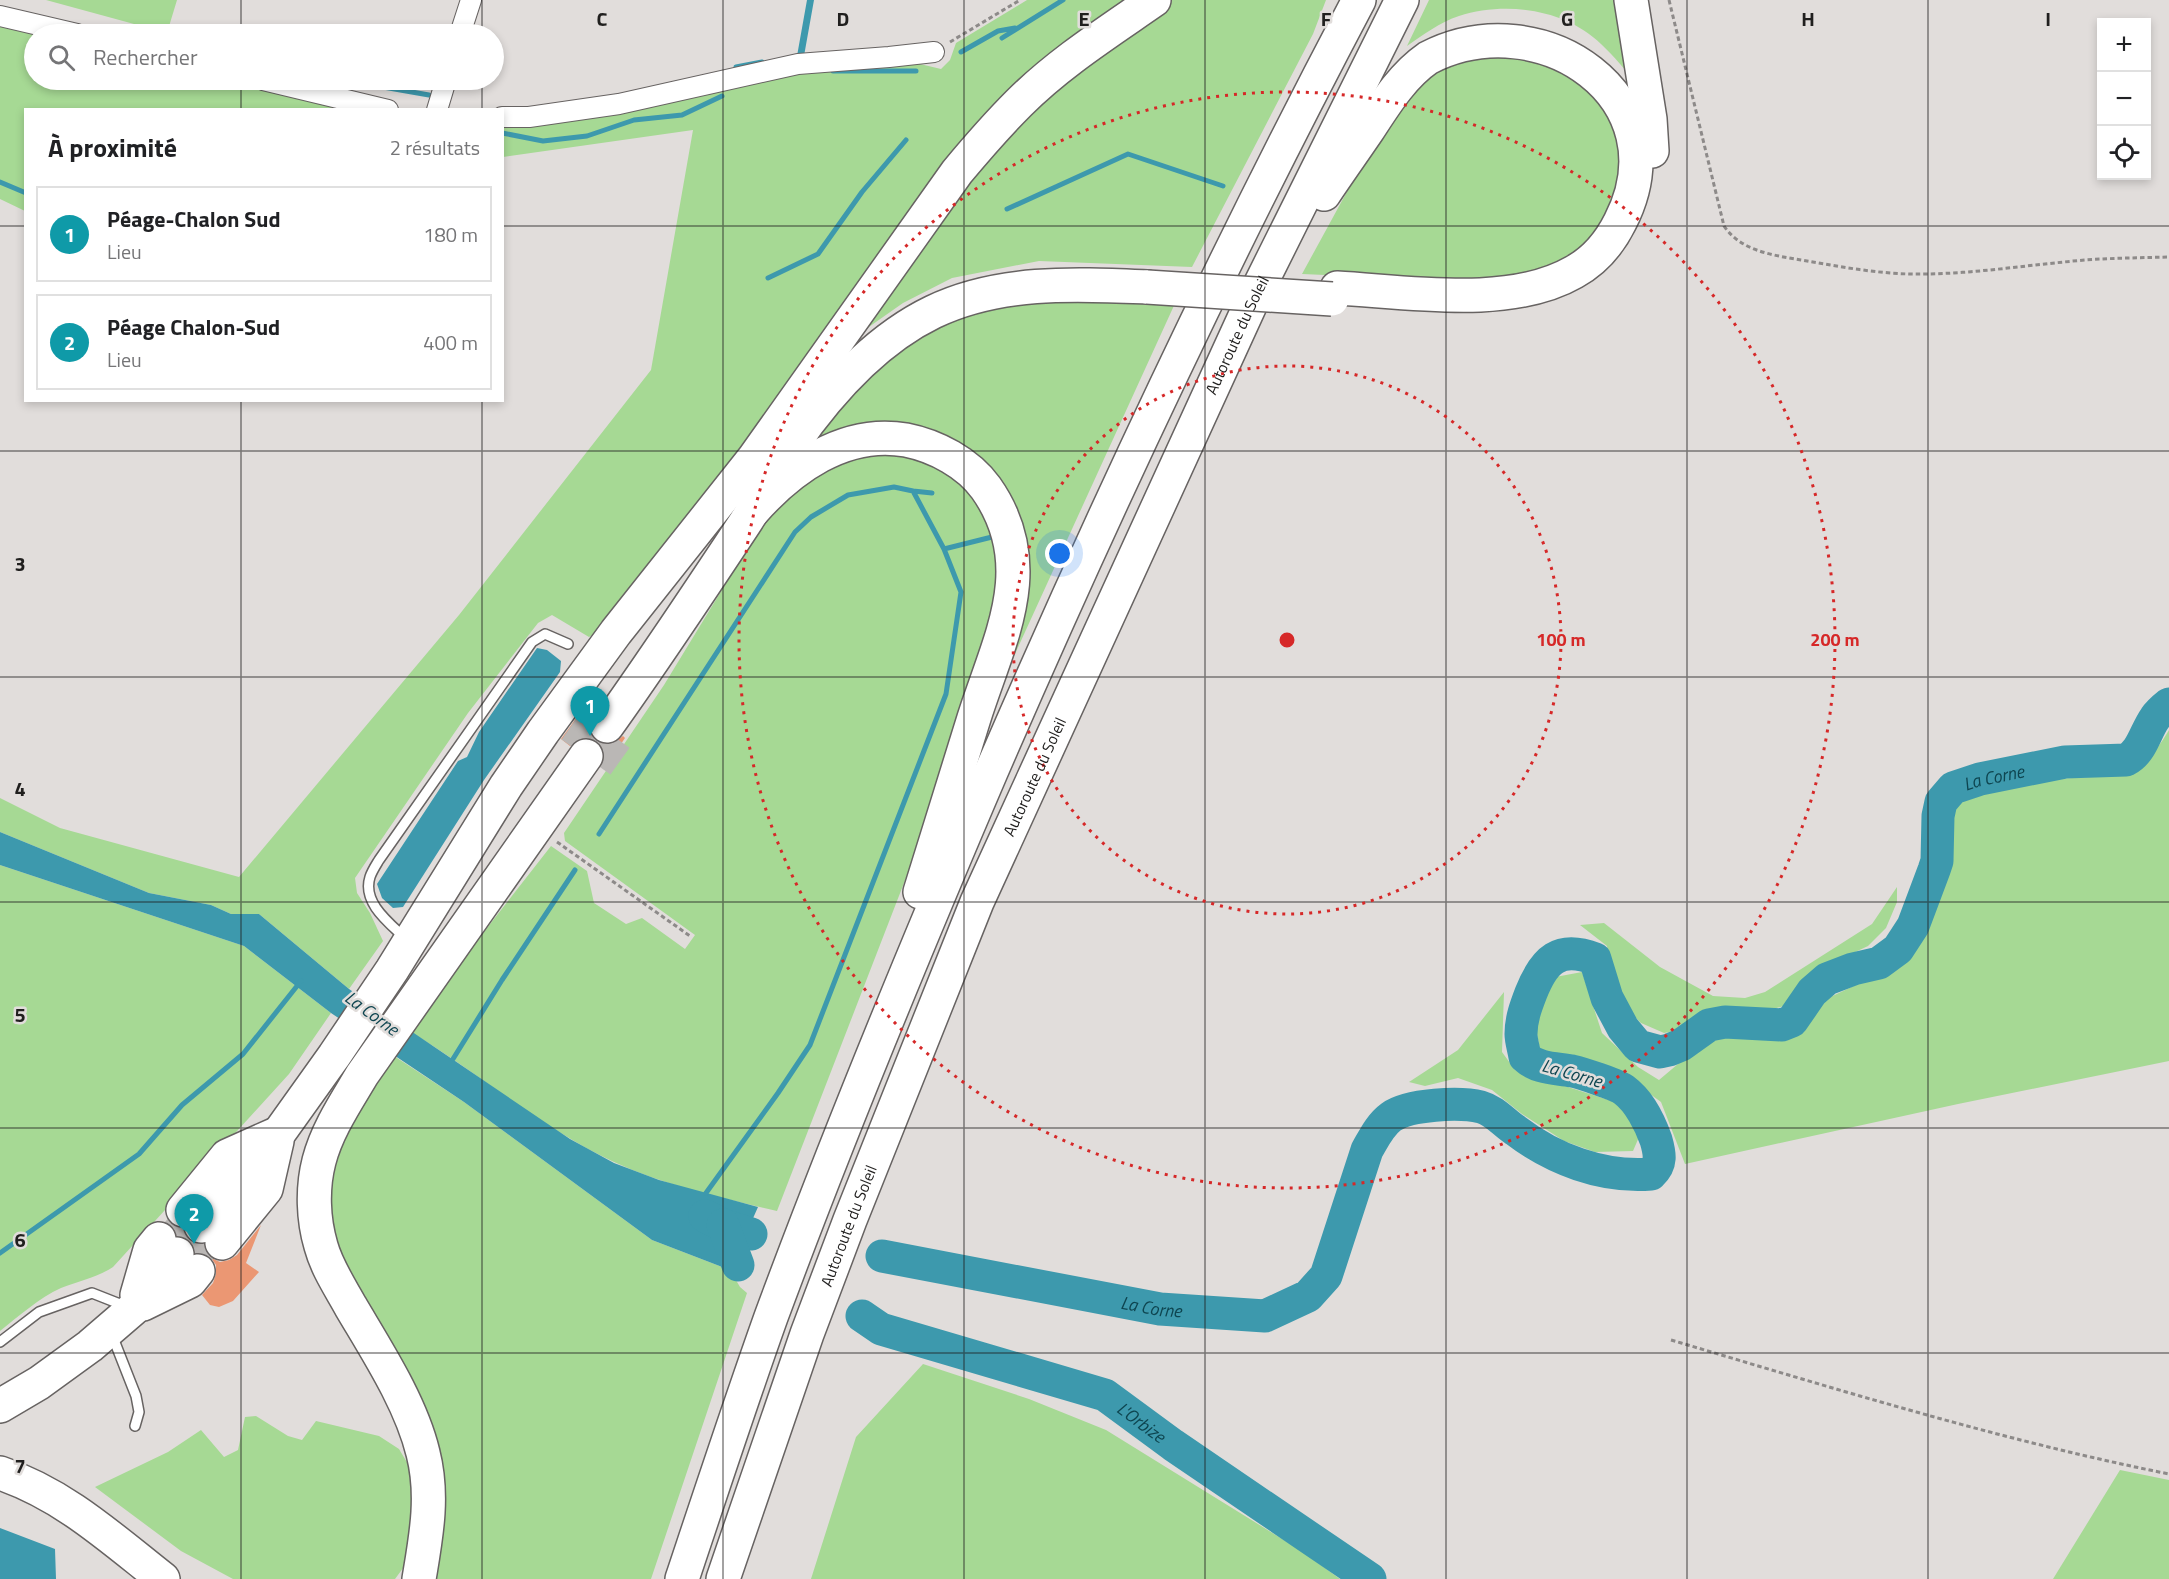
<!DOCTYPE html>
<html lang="fr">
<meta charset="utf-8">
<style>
:root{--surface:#fff;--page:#f2f2f2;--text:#202124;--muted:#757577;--line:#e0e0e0;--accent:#7549c2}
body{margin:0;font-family:"Titillium Web",sans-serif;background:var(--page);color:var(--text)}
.controls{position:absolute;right:18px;top:18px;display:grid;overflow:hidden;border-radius:0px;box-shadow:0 3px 9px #0003}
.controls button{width:54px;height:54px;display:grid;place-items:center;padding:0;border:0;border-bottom:2px solid var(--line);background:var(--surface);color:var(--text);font:30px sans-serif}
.you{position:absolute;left:1060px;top:554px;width:21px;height:21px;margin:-15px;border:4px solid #fff;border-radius:50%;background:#1a73e8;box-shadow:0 0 0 9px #1a73e833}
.badge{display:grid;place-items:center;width:39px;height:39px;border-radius:50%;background:var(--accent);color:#fff;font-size:20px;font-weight:700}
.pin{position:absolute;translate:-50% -50px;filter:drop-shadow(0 2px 3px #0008)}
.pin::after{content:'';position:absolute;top:32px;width:21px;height:18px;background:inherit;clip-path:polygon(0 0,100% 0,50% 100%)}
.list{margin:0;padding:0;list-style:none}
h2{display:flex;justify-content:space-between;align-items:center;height:78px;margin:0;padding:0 24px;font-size:26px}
h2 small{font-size:20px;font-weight:400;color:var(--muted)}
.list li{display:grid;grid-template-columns:39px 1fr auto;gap:18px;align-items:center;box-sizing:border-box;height:96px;margin:0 12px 12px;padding:0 12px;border:2px solid var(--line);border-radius:0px}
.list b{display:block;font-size:22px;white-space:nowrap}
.list p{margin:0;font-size:20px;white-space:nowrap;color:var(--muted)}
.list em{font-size:20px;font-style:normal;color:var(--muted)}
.icon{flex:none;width:33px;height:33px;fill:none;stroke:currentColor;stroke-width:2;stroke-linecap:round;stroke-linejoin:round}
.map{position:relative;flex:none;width:2169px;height:1579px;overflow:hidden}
.search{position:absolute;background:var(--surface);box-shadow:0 3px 9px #0003;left:24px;top:24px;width:480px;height:66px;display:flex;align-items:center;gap:15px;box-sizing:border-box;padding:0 21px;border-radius:33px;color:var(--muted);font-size:22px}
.panel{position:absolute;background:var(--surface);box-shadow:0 3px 9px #0003;left:24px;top:108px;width:480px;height:294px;border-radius:0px}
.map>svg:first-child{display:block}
.green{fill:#a6d994}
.water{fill:#3d99ad}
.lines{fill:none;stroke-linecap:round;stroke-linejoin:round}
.stream{stroke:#3d99ad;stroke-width:5}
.river{stroke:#3d99ad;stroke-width:33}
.building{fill:#eb9773}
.highway-tunnel{stroke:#bab7b5;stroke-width:33;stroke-dasharray:33 16;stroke-linecap:butt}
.lane-casing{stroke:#676362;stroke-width:12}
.street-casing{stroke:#676362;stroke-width:22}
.highway-casing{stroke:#676362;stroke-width:36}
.path{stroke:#8d8a89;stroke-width:3;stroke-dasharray:4.5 3;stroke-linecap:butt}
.lane{stroke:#fff;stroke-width:9}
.street{stroke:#fff;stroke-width:20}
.highway{stroke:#fff;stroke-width:33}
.highway-bridge-casing{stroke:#676362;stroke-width:36;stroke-linecap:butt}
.highway-bridge{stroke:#fff;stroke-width:33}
.grid{fill:none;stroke:#201f1e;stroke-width:1.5;stroke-opacity:0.55}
.ring{fill:none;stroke:#d62828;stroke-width:3;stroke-dasharray:3 6}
.labels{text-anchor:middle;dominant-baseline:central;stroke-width:5;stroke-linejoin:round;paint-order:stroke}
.street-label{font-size:16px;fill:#201f1e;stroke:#e1dddb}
.water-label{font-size:18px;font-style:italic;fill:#0e4550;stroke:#e1dddb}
.grid-label{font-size:20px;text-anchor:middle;font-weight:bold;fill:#201f1e;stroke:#e1dddb;stroke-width:5;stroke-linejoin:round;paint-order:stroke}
.centre{fill:#d62828;stroke:#e1dddb;stroke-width:3}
.ring-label{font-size:18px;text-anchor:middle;font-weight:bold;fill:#d62828;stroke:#e1dddb;stroke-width:5;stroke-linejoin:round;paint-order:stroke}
</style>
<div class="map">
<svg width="2169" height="1579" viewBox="0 0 2169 1579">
<rect width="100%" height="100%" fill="#e1dddb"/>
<!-- green -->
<path class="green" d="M46 0H177L167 33Z
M1027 0H1139L1071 48 778 398 600 630 589 637 552 615 538 623 468 713 355 878 357 893 370 913 383 941 349 989 259 914H231L211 905 149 893 0 832V798L60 828 239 877 459 615 651 370 693 130 503 157V159V123L819 65 920 64 941 69 950 60 956 43Z
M1168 0H1326L1313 34 1192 267 1039 261 952 278 903 303 856 336 1018 115Z
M1429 0H1624L1638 85C1626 71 1614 56 1601 44 1565 9 1506 1 1459 16 1440 22 1423 35 1407 46Z
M0 17 73 34H34V80H258L378 109 26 110 25 211 0 199Z
M1516 42 1610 103 1623 176 1595 238 1575 258 1539 275 1488 282 1302 274 1385 122 1433 68Z
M1033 295 1177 299 989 711 1024 570 964 454H803L855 382 944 314Z
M885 446 952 472 986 508 1003 585 933 808 777 1211C723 1198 665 1186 614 1162 542 1129 478 1072 409 1031L433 997 551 846 587 871 594 903 626 924 642 918 685 949 695 935 565 841 564 833 664 685 776 501 804 475Z
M2169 730V1061L1958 1104 1685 1164 1661 1102 1624 1075 1540 1050 1534 1017 1550 978 1582 972 1602 1033 1638 1067 1659 1080 1691 1053 1730 1031 1771 1038 1793 1035 1822 1001 1862 982 1882 977 1899 961 1918 936 1937 893 1949 856V821L1955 803 1983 791 2016 781 2126 775C2145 765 2158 749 2169 730Z
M0 865 244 946 331 1013 289 1074 113 1267C96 1278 79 1281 61 1288 39 1298 19 1316 0 1331Z
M1897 887V902L1886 928 1868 946 1834 962 1810 980 1784 1006 1766 1011 1720 1010 1693 1019 1679 1030 1664 1033 1641 1023 1622 1004 1611 973 1607 946 1580 925 1604 923 1660 967 1713 996 1745 998 1765 992 1872 924Z
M1504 992 1502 1052 1515 1070 1615 1102 1631 1116 1639 1137 1633 1151 1595 1152 1564 1141 1522 1114 1492 1090 1458 1078 1425 1086 1409 1082 1458 1050Z
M391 1054 464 1102 652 1240 730 1270 740 1287 747 1293 651 1579H434L438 1566 441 1475 340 1267 327 1192 334 1142Z
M923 1364 1029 1399 1106 1430 1300 1550 1340 1579H811L856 1437Z
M256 1416 288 1436 302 1440 316 1421 379 1436 399 1449 414 1474 409 1560 395 1579H233L181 1551 95 1487 168 1452 201 1430 224 1457 238 1450 245 1417Z
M2120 1470 2169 1480V1579H2053Z"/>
<!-- water -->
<path class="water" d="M807 0H814L804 56H797Z
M537 648 547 650 561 661 560 672 484 780 403 907 393 908 382 898 377 884 458 761 467 757 479 732Z
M0 832 149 893 211 905 231 914H259L349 989 570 1139 614 1163 659 1180 758 1207 730 1270 652 1240 464 1102 331 1013 244 946 0 865Z
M0 1528 55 1549 56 1579H0Z"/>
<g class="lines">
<!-- stream -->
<path class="stream" d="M1002 38 1063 0
M961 52 998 31 1015 28
M736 67 762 62
M833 71H916
M343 80 429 95
M502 133 543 141 587 136 634 120 682 115 722 96
M0 182 26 193
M1007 209 1128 154 1223 186
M768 278 818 254 862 192 906 140
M932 493 913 491 944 549 992 537
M599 834 795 532 811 517 848 495 894 487 913 491
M453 1059 502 980 575 870
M706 1193 778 1093 810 1045 946 694 961 592 944 549
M0 1253 139 1154 182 1105 243 1054 301 981"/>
<!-- river -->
<g class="river">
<path d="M705 1216 723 1225 751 1234"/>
<path d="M723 1225 738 1265"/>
<path id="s1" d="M882 1256 1160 1309 1265 1316 1308 1296 1326 1276 1367 1150C1374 1138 1380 1125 1391 1117 1409 1104 1460 1102 1481 1107 1495 1111 1503 1122 1515 1130 1553 1159 1602 1178 1651 1174 1662 1164 1660 1154 1656 1140 1650 1123 1639 1101 1624 1090 1618 1085 1581 1073 1572 1071 1556 1068 1538 1069 1525 1057 1524 1050 1521 1041 1521 1034 1521 1019 1526 1006 1531 993 1544 960 1559 945 1595 959L1607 998 1623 1028 1638 1046 1660 1052 1669 1050 1681 1045 1709 1025 1725 1022 1782 1025 1792 1021 1812 992 1827 979 1853 969 1879 963 1898 949 1913 926 1934 870 1937 861 1938 816 1941 802 1953 788 1980 779 2065 762 2126 760C2142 752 2145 732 2155 718 2159 712 2164 708 2169 704"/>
<path id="s2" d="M862 1316 881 1329 1105 1395 1173 1445 1370 1579"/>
</g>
</g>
<!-- building -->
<path class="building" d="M583 709 592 715 588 725 590 733 595 740 587 737 579 739 570 746 561 739Z
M623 736 625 738 604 769 601 767 605 758 603 749 598 742 606 745 614 743Z
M261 1225 246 1263 259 1272 233 1301 219 1307 210 1305 202 1295 213 1283 216 1274V1265L211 1258 220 1262 229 1260 237 1255Z"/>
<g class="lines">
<!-- highway-tunnel -->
<path class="highway-tunnel" d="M575 749 597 718
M597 765 619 734
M167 1245 191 1217
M188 1263 212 1235"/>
<defs>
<path id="lane" d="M404 937C388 922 362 902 370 877 372 871 376 865 379 860L532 642 545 634 568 644
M112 1335 136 1396 139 1412 135 1426
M0 1342 39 1312 92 1293 125 1306"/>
<path id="street" d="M0 16 77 34
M460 34 471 0
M263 80 388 110
M437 110 446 80
M502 117H529L619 104 798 64 889 57 934 52"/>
<g id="highway">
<path d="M1631 0 1650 119 1652 151"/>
<path d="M1324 194C1338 173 1353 152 1368 130 1385 104 1402 76 1428 58 1541 0 1684 98 1620 222 1610 242 1594 261 1574 272 1510 309 1409 292 1337 288"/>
<path d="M752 512C790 469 844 429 906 440 936 446 968 463 986 488 1041 566 999 639 974 718 956 776 938 834 920 892"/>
<path d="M607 726C655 659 700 591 745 523 762 497 774 470 792 445 828 393 875 340 933 312 999 280 1076 284 1147 287"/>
<path d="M183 1210 227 1156 274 1135"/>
<path d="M201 1226 279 1133 334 1056 392 970 506 786 543 732 616 632 754 458 957 172C977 148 997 125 1019 103 1059 63 1108 32 1154 0"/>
<path d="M222 1243 266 1189 277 1141"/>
<path d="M137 1295 150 1250 159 1239"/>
<path d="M143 1304 190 1281 198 1271"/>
<path d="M0 1406 39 1383 90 1346 133 1309 177 1254"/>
<path d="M0 1473C63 1494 111 1538 163 1579"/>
<path d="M419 1579C426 1537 434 1496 423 1453 411 1403 377 1351 351 1307 340 1287 327 1268 321 1246 313 1219 312 1188 319 1161 327 1130 346 1102 362 1075L586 756"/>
<path d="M682 1579C711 1492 740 1404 771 1317 839 1133 914 952 991 772 1104 511 1226 252 1359 0"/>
<path id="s3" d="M723 1579 807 1334 850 1220 977 902 1252 301 1402 0"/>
</g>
</defs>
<!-- lane casing -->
<use href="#lane" class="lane-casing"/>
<!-- street casing -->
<use href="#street" class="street-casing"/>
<!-- highway casing -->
<use href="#highway" class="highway-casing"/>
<!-- path -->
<path class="path" d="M1669 0 1724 226C1741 251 1772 255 1801 260 1836 266 1873 273 1909 274 1961 275 2013 267 2064 262 2099 258 2134 258 2169 257
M950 42 1020 0
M557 842 690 936
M1671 1340C1836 1389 2000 1440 2169 1474"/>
<!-- lane -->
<use href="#lane" class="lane"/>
<!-- street -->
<use href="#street" class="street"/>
<!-- highway -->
<use href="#highway" class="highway"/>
<defs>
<path id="highway-bridge" d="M1147 287 1332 299"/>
</defs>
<!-- highway-bridge casing -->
<use href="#highway-bridge" class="highway-bridge-casing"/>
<!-- highway-bridge -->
<use href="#highway-bridge" class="highway-bridge"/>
</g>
<!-- grid -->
<path class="grid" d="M241 0V34M482 0V34M723 0V1579M964 0V1579M1205 0V1579M1446 0V1579M1687 0V1579M1928 0V1579M241 80V110M482 80V110M0 226H26M502 226H2169M241 400V1579M482 400V1579M0 451H2169M0 677H2169M0 902H2169M0 1128H2169M0 1353H2169"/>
<!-- distance rings -->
<g class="ring">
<circle cx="1287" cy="640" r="274"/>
<circle cx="1287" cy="640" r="548"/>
</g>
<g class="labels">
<!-- street labels -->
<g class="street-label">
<text stroke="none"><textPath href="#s3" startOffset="1347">Autoroute du Soleil</textPath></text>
<text stroke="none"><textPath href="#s3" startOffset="861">Autoroute du Soleil</textPath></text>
<text stroke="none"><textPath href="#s3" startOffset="375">Autoroute du Soleil</textPath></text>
</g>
<!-- water labels -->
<g class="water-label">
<text stroke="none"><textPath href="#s1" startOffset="1880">La Corne</textPath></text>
<text transform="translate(372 1013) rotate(36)">La Corne</text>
<text transform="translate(1572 1073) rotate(16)">La Corne</text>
<text stroke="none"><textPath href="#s1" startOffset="274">La Corne</textPath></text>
<text stroke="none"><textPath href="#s2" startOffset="302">L'Orbize</textPath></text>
</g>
</g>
<g class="grid-label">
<text x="602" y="26">C</text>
<text x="843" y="26">D</text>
<text x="1084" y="26">E</text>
<text x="1326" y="26">F</text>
<text x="1567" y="26">G</text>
<text x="1808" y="26">H</text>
<text x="2048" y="26">I</text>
<text x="20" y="571">3</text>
<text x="20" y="796">4</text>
<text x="20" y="1022">5</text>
<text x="20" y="1247">6</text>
<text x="20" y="1473">7</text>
</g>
<circle cx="1287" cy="640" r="9" class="centre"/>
<g class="ring-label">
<text x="1561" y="646">100 m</text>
<text x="1835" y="646">200 m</text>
</g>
</svg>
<div class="controls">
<button>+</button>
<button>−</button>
<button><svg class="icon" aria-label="locate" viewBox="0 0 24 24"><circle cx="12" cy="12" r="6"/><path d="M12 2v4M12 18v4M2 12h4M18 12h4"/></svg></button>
</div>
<div class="you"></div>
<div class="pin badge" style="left:590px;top:736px;background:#0f9aa8">1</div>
<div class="pin badge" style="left:194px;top:1244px;background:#0f9aa8">2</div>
<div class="search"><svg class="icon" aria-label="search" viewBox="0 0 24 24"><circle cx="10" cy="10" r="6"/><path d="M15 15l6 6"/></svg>Rechercher</div>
<section class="panel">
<h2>À proximité<small>2 résultats</small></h2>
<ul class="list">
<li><span class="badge" style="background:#0f9aa8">1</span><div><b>Péage-Chalon Sud</b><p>Lieu</p></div><em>180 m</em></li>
<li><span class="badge" style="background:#0f9aa8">2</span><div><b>Péage Chalon-Sud</b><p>Lieu</p></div><em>400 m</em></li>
</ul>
</section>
</div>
